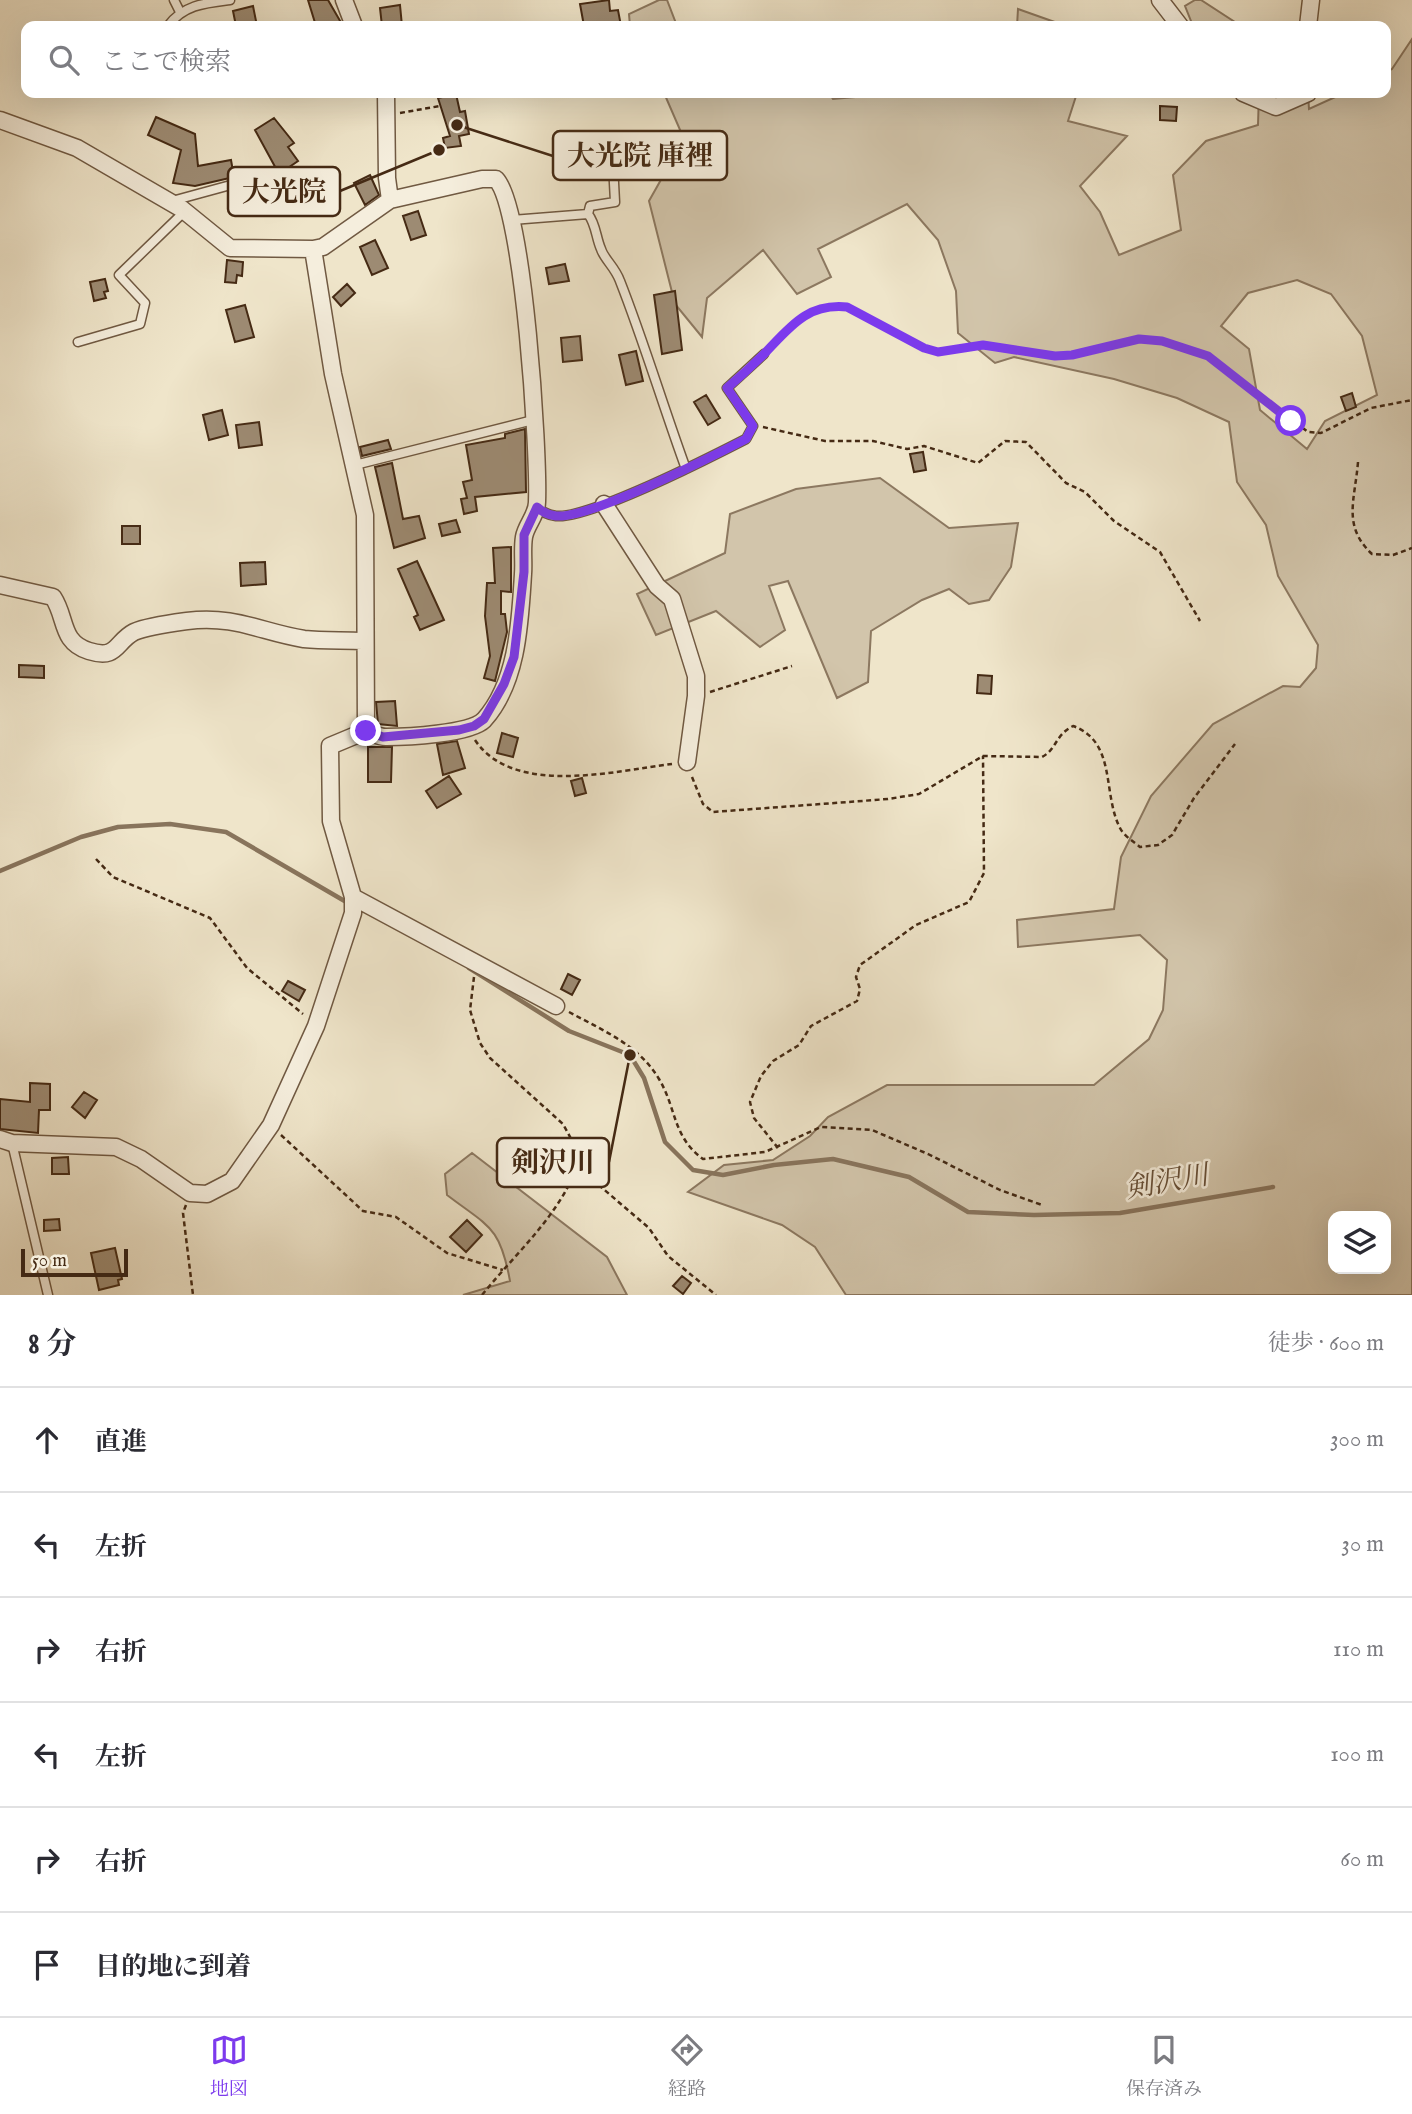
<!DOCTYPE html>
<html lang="ja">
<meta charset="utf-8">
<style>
:root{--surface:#fff;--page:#f7f7f7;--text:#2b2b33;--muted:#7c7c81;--line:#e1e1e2;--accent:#7c3aed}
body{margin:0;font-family:"IM FELL English","Noto Serif JP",serif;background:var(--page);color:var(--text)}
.controls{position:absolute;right:21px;bottom:21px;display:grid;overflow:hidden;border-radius:14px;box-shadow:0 7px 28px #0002}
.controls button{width:63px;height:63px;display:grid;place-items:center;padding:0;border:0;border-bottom:2px solid var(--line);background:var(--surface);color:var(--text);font:35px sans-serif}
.scale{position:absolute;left:21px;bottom:18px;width:107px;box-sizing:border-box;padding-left:7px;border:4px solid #452a14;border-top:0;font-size:19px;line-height:24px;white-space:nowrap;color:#452a14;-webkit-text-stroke:5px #f5eedd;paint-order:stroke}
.stop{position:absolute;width:21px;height:21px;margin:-16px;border:5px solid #7c3aed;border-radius:50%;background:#fff}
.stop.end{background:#7c3aed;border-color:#fff;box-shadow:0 2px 7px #0008}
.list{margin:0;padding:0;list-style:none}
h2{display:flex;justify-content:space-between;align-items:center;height:91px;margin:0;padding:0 28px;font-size:30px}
h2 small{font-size:23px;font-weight:400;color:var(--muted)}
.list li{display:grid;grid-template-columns:46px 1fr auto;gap:21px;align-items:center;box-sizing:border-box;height:105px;padding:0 28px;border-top:2px solid var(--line)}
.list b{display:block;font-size:26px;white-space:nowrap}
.list em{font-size:23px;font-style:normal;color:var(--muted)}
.icon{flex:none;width:38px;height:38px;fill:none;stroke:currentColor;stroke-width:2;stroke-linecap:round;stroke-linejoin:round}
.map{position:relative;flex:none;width:1412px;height:1295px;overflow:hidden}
.search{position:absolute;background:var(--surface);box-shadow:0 7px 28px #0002;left:21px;right:21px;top:21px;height:77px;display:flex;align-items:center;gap:18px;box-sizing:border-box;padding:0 24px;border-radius:14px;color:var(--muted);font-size:26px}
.sheet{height:721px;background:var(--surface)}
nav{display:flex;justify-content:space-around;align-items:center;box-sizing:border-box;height:98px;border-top:2px solid var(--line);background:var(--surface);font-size:19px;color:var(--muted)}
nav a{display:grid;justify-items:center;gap:4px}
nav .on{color:var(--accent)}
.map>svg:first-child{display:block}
.green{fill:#d2c5ab;stroke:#8c7860;stroke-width:2;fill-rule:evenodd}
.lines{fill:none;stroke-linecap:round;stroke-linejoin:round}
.stream{stroke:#88745c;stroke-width:4.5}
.building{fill:#9d8b73;stroke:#452a14;stroke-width:2}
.lane-casing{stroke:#705942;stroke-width:11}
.street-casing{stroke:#705942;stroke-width:19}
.path{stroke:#452a14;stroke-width:2.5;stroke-dasharray:5 3.5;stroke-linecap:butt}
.lane{stroke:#f5eedd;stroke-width:8}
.street{stroke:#f5eedd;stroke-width:16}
.route{stroke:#7c3aed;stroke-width:9}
.labels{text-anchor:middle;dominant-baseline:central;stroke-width:5;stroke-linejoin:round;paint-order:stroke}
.water-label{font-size:28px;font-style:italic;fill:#674f38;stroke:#f5eedd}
.leader{fill:none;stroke:#452a14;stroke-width:2.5}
.callout-dot{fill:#452a14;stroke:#f5eedd;stroke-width:2.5}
.callout{fill:#f5eedd;stroke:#452a14;stroke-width:2.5}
.callout-label{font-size:28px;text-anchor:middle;font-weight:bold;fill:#452a14}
</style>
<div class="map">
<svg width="1412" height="1295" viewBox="0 0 1412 1295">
<rect width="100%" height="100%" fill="#efe5ca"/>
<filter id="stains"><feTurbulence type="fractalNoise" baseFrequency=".00286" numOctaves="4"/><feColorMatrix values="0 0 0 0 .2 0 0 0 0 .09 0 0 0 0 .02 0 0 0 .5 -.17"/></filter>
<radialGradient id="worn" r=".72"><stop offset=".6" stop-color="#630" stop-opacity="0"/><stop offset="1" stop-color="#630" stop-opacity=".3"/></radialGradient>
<!-- green -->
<path class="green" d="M659 0H667L677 26H630L629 14Z
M1195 0H1201L1241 26H1193L1185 6Z
M1018 9 1066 26H1017Z
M1412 39V1295H846L815 1247 782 1225 688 1192 724 1165 773 1160 810 1136 828 1117 887 1085H1094L1149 1039 1163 1010 1167 960 1140 935 1018 947 1017 920 1114 909 1121 857 1151 796 1213 724 1283 686 1300 687 1316 668 1318 645 1278 576 1266 525 1237 482 1229 422 1177 398 1114 379 1014 357 995 363 958 333 956 291 938 240 907 204 818 249 831 277 797 294 763 250 707 298 702 337 675 304 649 201 684 139 664 93H829L833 99 902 93H1077L1068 121 1127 136 1080 186 1100 212 1119 255 1181 230 1173 175 1206 141 1258 125 1259 93H1308L1309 109 1344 93H1386V72L1392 69ZM1297 280 1331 294 1362 336 1377 395 1325 421 1307 449 1260 410 1249 349 1221 326 1248 293ZM1333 1216H1386V1269H1333Z
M880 478 949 528 1018 523 1011 567 989 600 969 604 949 589 922 600 871 631 868 682 837 698 788 581 769 586 785 630 760 647 716 611 656 635 637 594 725 553 730 514 796 489Z
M472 1153 607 1257 627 1295H463L510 1281C500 1226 489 1227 447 1195L445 1174Z"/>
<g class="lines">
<!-- stream -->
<path class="stream" d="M0 871 81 837 118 827 170 824 226 832 348 903
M469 968 569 1031 630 1055 644 1078 665 1142 693 1170 723 1175 774 1165 833 1159 909 1177 968 1212 1034 1215 1120 1213 1273 1187"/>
</g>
<!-- building -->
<path class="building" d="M308 0H328L343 26H316Z
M609 0 610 11 618 10 621 26H584L580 4Z
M400 5 402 26H382L380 8Z
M253 6 257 26H236L233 11Z
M456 94 460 112 465 111 469 134 459 136 461 146 445 148 443 138 450 136 438 98Z
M1160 106 1177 107 1176 121 1160 120Z
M156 117 195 134 198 166 231 160 234 177 195 186 173 183 181 150 148 135Z
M274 118 294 143 288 147 298 161 279 174 255 130Z
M370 175 379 195 365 205 354 183Z
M418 211 426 235 411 240 403 216Z
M375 240 388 268 372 275 360 247Z
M227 260 243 262 242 276 237 275 236 283 225 282Z
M565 264 569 281 549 284 546 268Z
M105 279 108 291 104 292 106 298 94 301 90 282Z
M347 284 355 293 341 306 333 297Z
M675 291 682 350 662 354 654 295Z
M245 305 254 337 235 342 226 310Z
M580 336 582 360 563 362 561 338Z
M636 351 643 381 626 385 619 355Z
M1352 393 1356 407 1346 411 1341 397Z
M706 395 720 418 708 425 694 402Z
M222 410 228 435 209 440 203 415Z
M259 422 262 445 239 448 236 425Z
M525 429 526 492 475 497 477 511 464 514 461 499 467 498 463 482 472 480 466 445 505 438V434Z
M388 440 391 449 362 456 360 447Z
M923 452 926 470 914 472 910 454Z
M392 463 403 519 419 516 425 538 394 548 375 467Z
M456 520 460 532 442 536 439 524Z
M122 526H140V544H122Z
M511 547V592L501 591V614H505L507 632 495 681 484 678 490 656 485 616 487 583H495L493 548Z
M417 561 444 620 420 630 414 617 418 615 398 569Z
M265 562 266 584 241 586 240 563Z
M19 665 44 666V678L19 677Z
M978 675 992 676 991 694 977 693Z
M395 701 397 726 378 724 376 702Z
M502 733 518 738 513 757 497 753Z
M457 741 465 768 443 775 437 744Z
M368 747H392L391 782H368Z
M449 776 461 794 437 808 426 791Z
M582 778 586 793 575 796 571 781Z
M568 974 580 980 572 995 561 989Z
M288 981 305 990 299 1001 282 991Z
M30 1083 50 1084V1110H39L38 1133 0 1129V1099L30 1102Z
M84 1092 97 1100 85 1118 72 1107Z
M68 1157 69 1174H52V1158Z
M59 1219 60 1230 44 1231V1220Z
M467 1220 482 1235 466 1252 450 1237Z
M115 1248 122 1279 118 1280 119 1285 99 1290 91 1253Z
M682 1276 691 1283 683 1294 673 1286Z"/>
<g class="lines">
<defs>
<path id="lane" d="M174 0 180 12
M168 26C183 5 205 3 230 0
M172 201 238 183 260 173
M588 214 590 206 615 202 613 164
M512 220 588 214C596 224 596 238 601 249 604 259 615 267 620 281 644 342 663 406 686 469
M78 342 140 324 145 303 119 275 185 211
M355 465 537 419
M537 507C542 512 548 515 556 516 589 519 711 457 746 439L753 426 727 388 764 354
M12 1143 48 1295"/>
<path id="street" d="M344 0 354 26
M1160 0 1180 26
M1308 26 1311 0
M1243 93 1276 107 1308 93
M0 120 77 148 182 209 230 248 313 249 323 247 390 200 387 178 386 93
M604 504 657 586 672 599 696 676V696L687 762
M0 585 53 597C67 618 60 642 89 651 118 660 115 642 134 632 148 626 172 623 187 621 235 615 261 632 304 639 323 641 344 640 363 641
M366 731C372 733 379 737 386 737 406 737 470 734 484 720 518 682 520 621 523 574 524 562 522 549 524 537 526 525 537 515 537 502 539 453 524 208 496 179H482L390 200
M353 897 556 1006
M0 1139 12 1143 116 1147 141 1159 190 1193 207 1194 232 1181 271 1125 316 1026 353 913V897L331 821 330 746 366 731 365 515 333 374 313 249"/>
</defs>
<!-- lane casing -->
<use href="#lane" class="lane-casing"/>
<!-- street casing -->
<use href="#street" class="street-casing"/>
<!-- path -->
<path class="path" d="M400 113 440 106
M770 348C793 322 811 303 847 308 872 321 897 338 923 348 941 355 953 347 970 345 1004 341 1038 360 1072 355 1133 346 1143 328 1208 356L1308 432 1321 433 1371 408 1412 400
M763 427 825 441H873L907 449 924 446 978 463 1005 441 1026 442 1066 483 1085 492 1114 521 1160 552 1200 621
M1358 462C1355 500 1342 526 1372 554L1393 555 1412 548
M710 692 792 666
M475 740C513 797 615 771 672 764
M692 777 703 804 713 812 888 799 919 794 983 756 1042 757C1057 749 1055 735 1073 726 1117 742 1102 793 1120 828 1124 836 1134 842 1140 847L1158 845 1172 835 1194 798 1235 744
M96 859 113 877 210 918 247 968 303 1014
M474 977 470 1010 480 1043 490 1058 563 1124 594 1181 649 1228 668 1256 716 1295
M569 1012C602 1030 639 1045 659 1079 677 1109 672 1136 703 1159L765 1152 821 1127 872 1130 928 1154 1000 1190 1042 1205
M281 1135 363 1211 396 1217 447 1253 503 1270
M778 1148 754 1118 750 1102 761 1076 773 1061 799 1045 811 1026 857 1001 860 989 856 977 860 965 916 925 969 902 984 873 983 756
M186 1205 183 1213 193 1295
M482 1295C521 1247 561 1215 582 1155"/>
<!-- lane -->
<use href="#lane" class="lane"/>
<!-- street -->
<use href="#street" class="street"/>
</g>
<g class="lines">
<!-- route -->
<path class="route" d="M366 731 383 737 459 730 474 726 484 719 504 684 514 657 524 572V535L537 507C542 512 548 515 556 516 589 519 711 457 746 439L753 426 727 388C740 377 753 365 764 354 790 327 807 303 847 307L924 348 938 352 983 345 1055 356 1072 355 1139 339 1162 341 1208 356 1291 421"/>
</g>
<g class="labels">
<!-- water labels -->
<g class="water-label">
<text transform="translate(1167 1183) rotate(-10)">剣沢川</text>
</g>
</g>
<!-- callouts -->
<path class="leader" d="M457 125L553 156M439 150L340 191M630 1055L609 1162"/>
<g class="callout-dot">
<circle cx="457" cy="125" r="7"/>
<circle cx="439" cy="150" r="7"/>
<circle cx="630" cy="1055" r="7"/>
</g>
<g class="callout">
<rect x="553" y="131" width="174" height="49" rx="7"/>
<rect x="228" y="167" width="112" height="49" rx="7"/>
<rect x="497" y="1138" width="112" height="49" rx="7"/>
</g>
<g class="callout-label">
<text x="640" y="165">大光院 庫裡</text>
<text x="284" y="201">大光院</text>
<text x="553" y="1172">剣沢川</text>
</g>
<rect width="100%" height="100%" filter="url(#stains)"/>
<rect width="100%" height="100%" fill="url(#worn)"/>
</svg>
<div class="controls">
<button><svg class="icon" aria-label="layers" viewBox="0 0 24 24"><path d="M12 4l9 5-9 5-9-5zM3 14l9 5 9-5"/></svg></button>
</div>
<div class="scale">50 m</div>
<div class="stop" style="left:1291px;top:421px"></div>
<div class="stop end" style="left:366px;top:731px"></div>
<div class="search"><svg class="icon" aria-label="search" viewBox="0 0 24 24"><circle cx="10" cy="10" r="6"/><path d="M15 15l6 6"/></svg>ここで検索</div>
</div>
<section class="sheet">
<h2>8 分<small>徒歩 · 600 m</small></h2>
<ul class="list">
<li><svg class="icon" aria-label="ahead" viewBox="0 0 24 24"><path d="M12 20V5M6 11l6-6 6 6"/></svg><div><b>直進</b></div><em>300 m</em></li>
<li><svg class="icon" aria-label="left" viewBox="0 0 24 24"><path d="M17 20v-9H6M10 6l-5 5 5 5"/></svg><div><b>左折</b></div><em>30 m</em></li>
<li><svg class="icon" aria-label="right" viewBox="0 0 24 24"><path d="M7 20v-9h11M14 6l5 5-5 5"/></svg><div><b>右折</b></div><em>110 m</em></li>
<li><svg class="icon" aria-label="left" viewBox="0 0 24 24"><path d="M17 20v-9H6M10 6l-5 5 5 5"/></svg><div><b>左折</b></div><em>100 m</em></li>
<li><svg class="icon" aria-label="right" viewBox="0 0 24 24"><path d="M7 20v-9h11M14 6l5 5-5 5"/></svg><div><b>右折</b></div><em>60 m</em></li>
<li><svg class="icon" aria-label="arrive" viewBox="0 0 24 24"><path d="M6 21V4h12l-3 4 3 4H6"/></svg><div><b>目的地に到着</b></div></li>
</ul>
</section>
<nav>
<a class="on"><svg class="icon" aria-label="map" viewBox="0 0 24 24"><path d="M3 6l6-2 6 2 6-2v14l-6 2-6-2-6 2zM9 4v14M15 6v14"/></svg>地図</a>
<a><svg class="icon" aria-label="directions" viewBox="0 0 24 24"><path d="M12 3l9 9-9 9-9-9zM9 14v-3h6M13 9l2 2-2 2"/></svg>経路</a>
<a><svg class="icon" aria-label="saved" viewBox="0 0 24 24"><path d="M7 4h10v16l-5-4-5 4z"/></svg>保存済み</a>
</nav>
